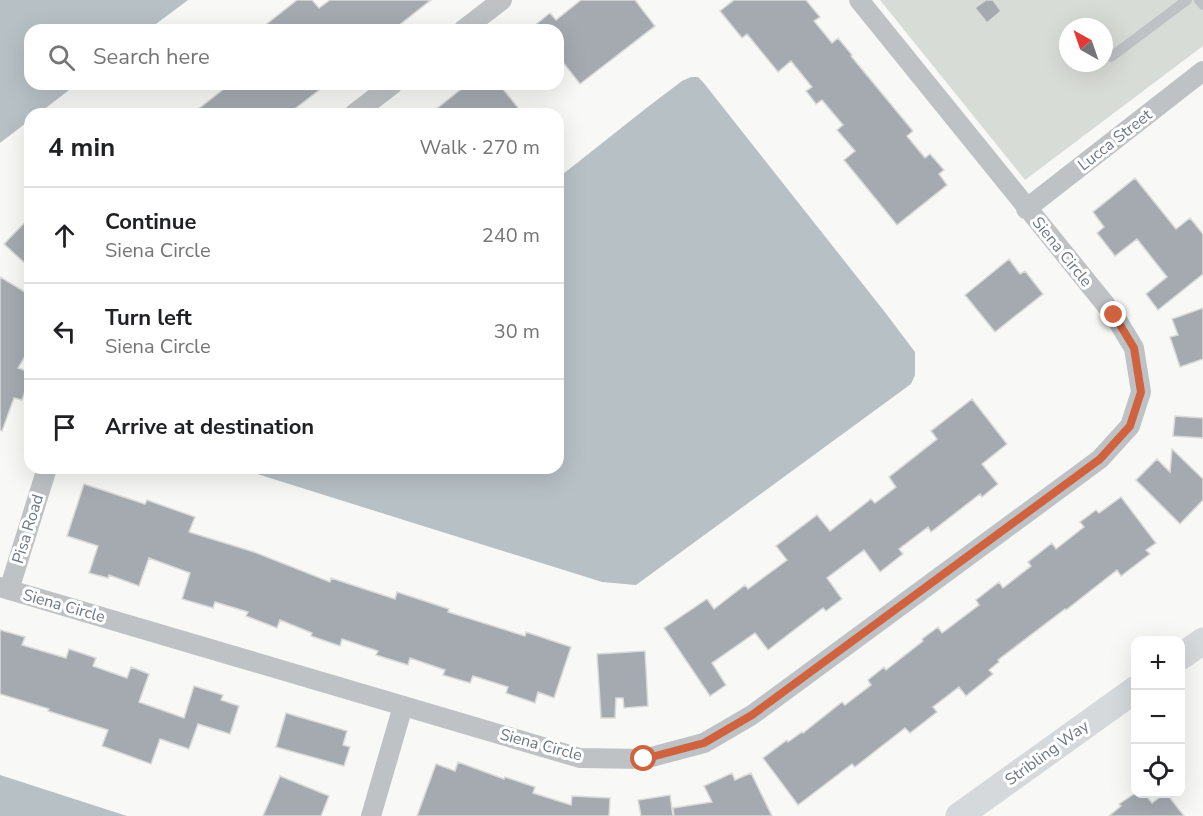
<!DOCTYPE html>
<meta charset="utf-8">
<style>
:root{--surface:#fff;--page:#f2f2f2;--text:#202124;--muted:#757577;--line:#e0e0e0}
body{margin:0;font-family:"Nunito Sans",sans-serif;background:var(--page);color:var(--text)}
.controls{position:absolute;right:18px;bottom:18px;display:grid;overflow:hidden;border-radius:12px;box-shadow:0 6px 24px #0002}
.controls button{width:54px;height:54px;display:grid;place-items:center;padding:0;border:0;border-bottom:2px solid var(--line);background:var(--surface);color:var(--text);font:30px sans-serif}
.compass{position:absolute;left:1059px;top:18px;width:54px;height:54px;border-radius:50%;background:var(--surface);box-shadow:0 6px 24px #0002;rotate:320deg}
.stop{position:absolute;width:18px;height:18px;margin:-14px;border:4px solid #cf633f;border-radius:50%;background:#fff}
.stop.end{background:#cf633f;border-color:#fff;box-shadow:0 2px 6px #0008}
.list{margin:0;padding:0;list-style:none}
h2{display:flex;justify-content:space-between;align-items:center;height:78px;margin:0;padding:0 24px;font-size:26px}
h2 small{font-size:20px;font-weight:400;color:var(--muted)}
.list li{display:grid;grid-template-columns:39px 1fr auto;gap:18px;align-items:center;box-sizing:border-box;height:96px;padding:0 24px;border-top:2px solid var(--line)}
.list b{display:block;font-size:22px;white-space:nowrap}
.list p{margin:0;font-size:20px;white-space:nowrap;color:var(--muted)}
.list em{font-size:20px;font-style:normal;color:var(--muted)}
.icon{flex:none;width:33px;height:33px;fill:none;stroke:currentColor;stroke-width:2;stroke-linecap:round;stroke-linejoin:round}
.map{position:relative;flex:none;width:1203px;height:816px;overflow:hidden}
.search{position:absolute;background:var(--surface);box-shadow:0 6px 24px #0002;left:24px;top:24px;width:540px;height:66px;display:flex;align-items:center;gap:15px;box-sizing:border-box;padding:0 21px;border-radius:18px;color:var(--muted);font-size:22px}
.panel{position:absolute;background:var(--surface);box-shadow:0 6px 24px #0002;left:24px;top:108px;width:540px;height:366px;border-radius:18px}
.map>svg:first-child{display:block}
.green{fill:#d8dcd6;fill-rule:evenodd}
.water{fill:#b7c0c5}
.building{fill:#a4aab0;stroke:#dadad8;stroke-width:1.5}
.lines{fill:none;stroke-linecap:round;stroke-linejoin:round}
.lane{stroke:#bec2c5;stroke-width:10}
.street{stroke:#bec2c5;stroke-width:20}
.secondary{stroke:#d5d9dc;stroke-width:27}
.route{stroke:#cf633f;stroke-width:8}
.labels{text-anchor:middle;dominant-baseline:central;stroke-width:6;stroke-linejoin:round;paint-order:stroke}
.street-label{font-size:16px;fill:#6b7883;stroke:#fff}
</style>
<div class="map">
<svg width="1203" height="816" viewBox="0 0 1203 816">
<rect width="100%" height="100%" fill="#f8f8f6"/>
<!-- green -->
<path class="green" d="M880 0H1203V46L1025 180ZM1068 27H1104V63H1068Z"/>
<!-- water -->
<path class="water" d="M0 0H188L148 30H30V84H77L38 114H30V120L0 143Z
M691 77H698L703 82 884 311 915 352V375L911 384 636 585 602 582 241 469 558 468V178L649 106 682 81Z
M0 775 127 816H0Z"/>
<!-- building -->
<path class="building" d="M297 0H312L319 8 330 0H431L393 30H259Z
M581 0H635L655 26 580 84 558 56V30H529L550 13 556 20Z
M734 0H806L820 17 814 21 832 43 838 38 852 55 851 56 913 131 907 136 925 158 930 154 944 170 939 174 947 185 897 225 844 160 855 151 837 130 843 125 822 100 816 104 806 91 812 87 791 61 778 72 747 34 742 38 720 11Z
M986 0H993L1001 11 987 23 975 8Z
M230 84H327L288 114H192Z
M455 84H499L523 114H430L460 90Z
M1135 178 1176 229 1190 218 1203 234V274L1158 310 1146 294 1167 277 1137 239 1115 256 1097 233 1104 227 1093 212Z
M30 217V268L4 244Z
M1009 259 1020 274 1025 271 1043 294 995 332 965 295Z
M0 277 30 295V348L18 368 30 372V377L22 400 14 398 2 431 0 430Z
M1203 308V359L1180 367 1170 337 1178 335 1172 319Z
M972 399 1007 444 982 464 998 484 982 497 980 494 931 532 928 527 899 549 903 554 880 572 864 550 827 578 842 599 826 611 823 608 768 650 755 633 712 663 726 685 710 696 664 628 707 599 714 609 745 585 748 589 787 560 776 546 817 515 830 531 871 499 875 503 896 487 889 477 937 439 931 431Z
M1175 416 1203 418V438L1173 436Z
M1172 449 1203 479V500L1180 524 1136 480 1157 459 1170 472Z
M84 484 145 504 147 500 195 517 189 532 254 552 330 582 331 578 395 599 397 592 449 609 448 612 525 636 526 632 571 647 554 698 538 692 535 703 506 693 508 687 473 676 470 683 443 675 445 670 410 658 408 665 376 655 378 651 342 639 340 646 311 636 312 633 280 620 277 628 246 616 248 612 215 602 213 608 182 599 190 573 149 558 139 586 109 575 108 578 89 573 98 546 67 536Z
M1121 497 1156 543 1146 550 1150 554 1121 576 1117 570 1066 610 1065 609 998 660 999 662 989 670 993 674 966 696 959 687 933 707 937 712 910 733 905 728 855 767 852 764 798 805 763 758 787 740 788 742 802 732 803 733 842 702 845 705 871 685 868 680 884 667 886 670 923 641 922 639 938 627 942 633 979 605 976 600 999 582 1003 588 1031 566 1028 562 1052 543 1056 549 1084 527 1080 522 1096 510 1099 513Z
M0 630 25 637 22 645 66 658 69 649 96 658 93 666 127 678 131 667 149 674 139 702 184 718 194 686 223 695 221 700 239 706 230 734 198 724 189 749 160 739 151 764 102 746 108 730 48 711 49 709 0 694Z
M645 651 648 706 624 708 623 698H616L615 718H601L597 654Z
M286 713 347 731 343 745 350 747 344 766 276 747Z
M458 762 504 779 505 777 535 787 533 793 571 805 572 796 610 798 609 816H417L436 764 455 771Z
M732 773 735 780 751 773 772 816H674L673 808 712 802 704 786Z
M280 776 329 796 321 816H263Z
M1134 794H1145L1152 803 1164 794H1167L1184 816H1109L1121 806 1119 804Z
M670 795 673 816H641L638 800Z"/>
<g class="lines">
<!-- lane -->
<path class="lane" d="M1199 0 1203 5
M1111 57 1187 0"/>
<!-- street -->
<path class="street" d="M463 30 502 0
M354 114 393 84
M1026 209 1203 71
M0 587 580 758 644 759 704 743 752 715 1100 459 1130 426 1141 392 1134 348 1114 315 859 0
M9 590 47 468
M371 816 403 706"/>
<!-- secondary -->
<path class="secondary" d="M1180 657 1203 641
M959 816 1136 689"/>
</g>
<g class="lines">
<!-- route -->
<path class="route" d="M644 759 704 743 752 715 1100 459 1130 426 1141 392 1134 348 1114 315"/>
</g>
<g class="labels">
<!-- street labels -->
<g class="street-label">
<text transform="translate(1115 140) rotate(-38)">Lucca Street</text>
<text transform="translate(1062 252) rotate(51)">Siena Circle</text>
<text transform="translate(28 529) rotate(-73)">Pisa Road</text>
<text transform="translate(64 606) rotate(16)">Siena Circle</text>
<text transform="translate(541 745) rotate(15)">Siena Circle</text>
<text transform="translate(1047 753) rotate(-36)">Stribling Way</text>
</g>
</g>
</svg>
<div class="controls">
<button>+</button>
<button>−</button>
<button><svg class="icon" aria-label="locate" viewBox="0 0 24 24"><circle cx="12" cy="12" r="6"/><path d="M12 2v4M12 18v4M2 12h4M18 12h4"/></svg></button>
</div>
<svg class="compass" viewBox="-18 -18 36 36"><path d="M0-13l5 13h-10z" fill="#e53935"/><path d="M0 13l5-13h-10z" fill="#757577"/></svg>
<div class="stop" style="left:644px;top:759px"></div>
<div class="stop end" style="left:1114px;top:315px"></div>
<div class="search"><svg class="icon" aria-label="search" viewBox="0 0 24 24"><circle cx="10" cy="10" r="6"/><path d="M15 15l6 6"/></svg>Search here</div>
<section class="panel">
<h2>4 min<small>Walk · 270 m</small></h2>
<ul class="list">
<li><svg class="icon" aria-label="ahead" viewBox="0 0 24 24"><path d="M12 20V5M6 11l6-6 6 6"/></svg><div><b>Continue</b><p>Siena Circle</p></div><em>240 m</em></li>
<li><svg class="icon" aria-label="left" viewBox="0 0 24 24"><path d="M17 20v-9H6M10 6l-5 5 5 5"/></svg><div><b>Turn left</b><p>Siena Circle</p></div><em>30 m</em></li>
<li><svg class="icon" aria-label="arrive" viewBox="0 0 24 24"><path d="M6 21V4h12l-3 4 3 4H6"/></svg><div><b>Arrive at destination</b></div></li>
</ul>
</section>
</div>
